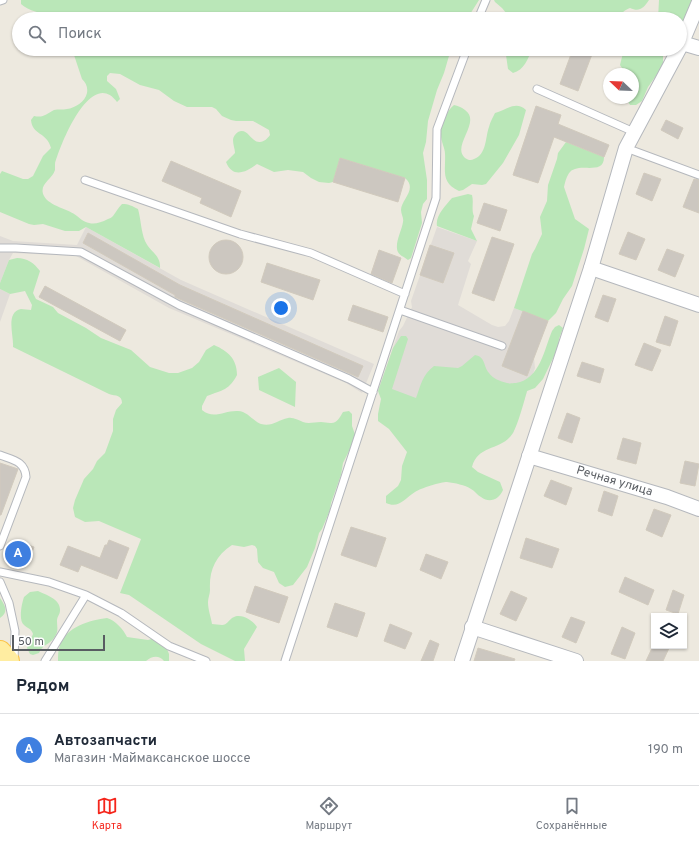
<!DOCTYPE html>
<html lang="ru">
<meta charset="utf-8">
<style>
:root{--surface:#fff;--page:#f2f2f3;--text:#1f2937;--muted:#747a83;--line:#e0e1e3;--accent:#f5261c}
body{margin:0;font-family:Overpass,sans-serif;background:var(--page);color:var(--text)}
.controls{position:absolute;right:12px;bottom:12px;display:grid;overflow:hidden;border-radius:0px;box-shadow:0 1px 3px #0004}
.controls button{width:36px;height:36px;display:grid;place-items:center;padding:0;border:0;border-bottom:1px solid var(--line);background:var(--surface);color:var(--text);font:20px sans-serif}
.compass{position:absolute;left:603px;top:68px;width:36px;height:36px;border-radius:50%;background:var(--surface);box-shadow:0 1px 3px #0004;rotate:293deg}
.scale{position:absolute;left:12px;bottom:10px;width:93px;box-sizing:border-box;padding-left:4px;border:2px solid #585c61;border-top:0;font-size:11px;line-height:14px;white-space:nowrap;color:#585c61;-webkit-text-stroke:3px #fff;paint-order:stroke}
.you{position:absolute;left:281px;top:308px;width:14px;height:14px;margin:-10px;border:3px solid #fff;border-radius:50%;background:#1a73e8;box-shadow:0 0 0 6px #1a73e833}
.badge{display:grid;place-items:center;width:26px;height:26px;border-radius:50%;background:var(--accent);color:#fff;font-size:13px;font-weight:700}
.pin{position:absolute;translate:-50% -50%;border:2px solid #fff;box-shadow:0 1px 4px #0006}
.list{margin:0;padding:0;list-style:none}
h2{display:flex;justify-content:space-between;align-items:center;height:52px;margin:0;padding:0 16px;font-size:17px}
h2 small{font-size:13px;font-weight:400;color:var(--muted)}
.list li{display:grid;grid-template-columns:26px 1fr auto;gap:12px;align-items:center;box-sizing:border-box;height:72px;padding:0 16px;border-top:1px solid var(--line)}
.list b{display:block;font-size:15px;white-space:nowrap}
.list p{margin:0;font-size:13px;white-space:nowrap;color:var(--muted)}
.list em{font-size:13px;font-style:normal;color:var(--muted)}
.icon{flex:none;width:22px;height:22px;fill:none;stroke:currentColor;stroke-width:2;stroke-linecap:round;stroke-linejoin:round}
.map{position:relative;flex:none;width:699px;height:661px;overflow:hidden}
.search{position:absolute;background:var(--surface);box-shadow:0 1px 3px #0004;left:12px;right:12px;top:12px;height:44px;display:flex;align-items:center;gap:10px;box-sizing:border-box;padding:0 14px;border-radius:22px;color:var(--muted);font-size:15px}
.sheet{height:124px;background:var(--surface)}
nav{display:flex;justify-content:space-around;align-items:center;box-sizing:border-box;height:56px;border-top:1px solid var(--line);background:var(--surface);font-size:11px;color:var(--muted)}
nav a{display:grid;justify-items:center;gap:2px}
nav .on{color:var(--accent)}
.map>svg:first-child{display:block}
.industrial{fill:#e0dcd7}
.green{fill:#bae7b8}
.building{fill:#ccc7c0;stroke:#d1cabd}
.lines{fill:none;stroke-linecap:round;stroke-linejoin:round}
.service-casing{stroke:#b5b8bd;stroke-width:9}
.minor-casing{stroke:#b5b8bd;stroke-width:16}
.primary-casing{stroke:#fbc349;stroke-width:24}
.service{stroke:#fff;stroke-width:7}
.minor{stroke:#fff;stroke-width:14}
.primary{stroke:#ffeda1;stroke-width:22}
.labels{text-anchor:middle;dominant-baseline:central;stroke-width:3;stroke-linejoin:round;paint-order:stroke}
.street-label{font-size:12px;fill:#585c61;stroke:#fff}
</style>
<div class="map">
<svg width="699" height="661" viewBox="0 0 699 661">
<rect width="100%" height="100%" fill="#ede9df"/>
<!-- industrial -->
<path class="industrial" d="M86 227 181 280 374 364 362 393 346 383 169 308 76 256 13 253 9 260 0 283V236L13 241 77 245Z
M437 227 477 241 468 261 471 264 458 305 492 325 498 327 505 326 509 321 514 308 548 321 534 358 535 368 513 433 378 391 399 331 403 326 412 307 411 301Z
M0 289 10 294 0 322Z"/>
<!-- green -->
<path class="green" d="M21 0H479L467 19H51C41 11 29 12 21 4Z
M494 0H649C643 9 639 12 630 8 625 10 620 13 620 19H562C558 13 553 13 546 14L544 19H511L502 8 495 2Z
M659 0H694L680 26V19H658Z
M72 49H451L444 73 437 90 428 121 426 142 423 153 427 180V199L423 204 421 212 422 223 411 258 408 260C405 257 400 256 398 252 394 244 402 230 403 222 404 218 401 214 401 210 401 200 418 189 405 178L340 158 333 182 329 183 319 182 311 178 303 172 288 170 274 172 257 164C246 172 233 179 226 162L235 153C235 149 233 145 233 140 233 137 235 134 238 132 248 127 251 143 260 142 264 142 268 138 270 135L269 130 253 121H236L231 120 222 116 216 109 212 107H187L174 101 159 90 140 85 120 74 110 73 107 76V81L116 89 120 99 117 102C91 67 60 145 55 164 55 166 55 168 55 170 52 180 38 184 44 196 49 206 69 209 77 216 88 226 96 225 108 219 110 218 111 218 113 216 116 212 118 208 122 204 129 204 132 206 138 209 141 220 141 231 145 241 150 252 161 255 160 268L86 227 79 231H65L43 224 34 225 29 224 0 212V174L2 171 23 179H28L33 176 43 156 51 148C47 132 32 135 31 120L34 116C44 118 46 114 54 110 58 109 63 110 67 109 75 108 85 102 87 93 88 87 86 83 82 79Z
M508 49H532C528 59 524 70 513 73L508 69 506 55Z
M624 49H659L663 56V64L660 70 648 87 642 101 636 105H630L626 98H633V74H626L620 65Z
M454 105C458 106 461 107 465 110 482 122 451 146 465 158 468 160 471 161 474 159 487 154 485 138 489 127 490 122 493 117 495 113 506 110 516 100 526 110L519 135 503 163 486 184 482 185 472 184 463 190 459 191C440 183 446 169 445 154 445 148 441 142 441 135 440 126 446 111 454 105Z
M566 142 604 157C604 176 580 162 570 172 567 175 565 182 564 187L575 219 589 229 584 249 572 286 563 299 556 313 548 321 514 308 532 254 535 249 542 234 540 217 547 201 548 185 557 159 558 153Z
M468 194 472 195C474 202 471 210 474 216L471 229 477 241 437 226C435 216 446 205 452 198Z
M17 258C27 258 34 263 40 271L33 293 36 299 53 307 58 313 86 328 101 338 131 350 150 367 169 373H178L192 368 199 362 206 350 214 345C228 351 237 359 237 375 229 390 223 390 207 396L202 406V410C214 420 225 410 238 411 247 411 253 421 261 424 272 427 278 420 288 418 293 417 298 420 303 422 309 424 314 422 321 422 324 422 327 423 330 423 337 424 340 417 343 412L349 411 352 414V426L356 437 343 463 341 475 331 503 330 510 322 529 319 533 315 548 307 567 293 585 285 587 279 583 274 572 263 568 258 562 257 549 255 546 252 545 244 547 232 545C215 556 209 571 210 590 210 594 208 598 208 602 208 610 211 617 212 624 215 624 219 625 222 625 227 625 229 620 232 618 240 612 253 620 257 627L244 649 245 661H235L201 644 129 595 120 593 141 539 99 521 85 522 75 517 73 508 75 500 84 479 93 469 97 461 105 453 113 431V419L116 410 122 403C122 395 116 396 109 394L13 347C14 336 5 312 21 309 24 309 28 310 31 310L32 305 25 291 10 294 0 289V283L9 260Z
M559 325 563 328 559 339 558 348 543 379 535 388 527 391C524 402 518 424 513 433 502 451 478 444 472 467L478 472 500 482 503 490C499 499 490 504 481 497 477 495 475 491 471 489 465 485 455 483 447 482 441 482 421 488 415 492 405 498 399 509 386 503V496L398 486 401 480 402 466 407 452 389 429 378 421V414L381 399 378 391 393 348 401 336H406L408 339 392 389 416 398C421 385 422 375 434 366L458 368 462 366 475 355C486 357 483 366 489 373 493 379 500 381 507 383 511 384 512 383 516 383 540 379 544 350 552 331L555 327Z
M279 368 296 382 295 407 259 390 258 377Z
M38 591C46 595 61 599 60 611 60 614 57 617 57 620 57 628 59 631 54 638 49 645 43 644 39 653L33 655 30 654 27 648 33 634C31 628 28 629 24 625 18 620 22 603 24 597L30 592Z
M0 598C5 605 9 612 0 618Z
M107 618C116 621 123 629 127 637L148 640 155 638 165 644 169 654V661H164C159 655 152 656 146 661H58C58 656 58 650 60 645 66 627 90 620 107 618Z"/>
<!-- building -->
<path class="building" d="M573 49H594L578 91 560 84Z
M536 106 561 115 558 124 609 145 604 157 554 137 538 183 513 175Z
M666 120 683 128 678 139 661 130Z
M340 158 405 178 398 202 333 182Z
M171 161 241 191 231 217 200 203 202 198 162 181Z
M644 173 661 179 652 201 636 194Z
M694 179 699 180V213L683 207Z
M484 203 507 210 500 231 477 223Z
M628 232 645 239 636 260 619 254Z
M88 233 180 285 363 366 358 377 175 297V295L83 243Z
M492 237 514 244 494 301 472 293Z
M209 257a17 17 0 1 1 34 0a17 17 0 1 1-34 0Z
M430 245 454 253 443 283 420 275Z
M667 249 684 255 675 277 658 270Z
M379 250 401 258 392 283 371 274Z
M267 263 320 280 313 300 261 282Z
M45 286 126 330 120 341 39 297Z
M603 295 616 299 608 322 595 317Z
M353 305 388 317 383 332 348 320Z
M523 311 548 321 527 376 502 366Z
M665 316 678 321 670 346 656 342Z
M644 343 661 350 652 371 635 365Z
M582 362 604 369 600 383 577 376Z
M567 413 580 418 572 443 558 438Z
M623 438 641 443 636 464 617 459Z
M685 461 699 464 695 486 680 483Z
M0 463 18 469 1 515H0Z
M551 480 572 488 566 505 544 496Z
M604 491 618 496 612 516 598 511Z
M654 509 671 515 662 537 646 530Z
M351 527 386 538 376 567 341 555Z
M526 538 559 549 552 568 520 558Z
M109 540 129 548 117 579 81 565 78 572 60 565 68 546 100 558 105 545H107Z
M17 541 34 547 30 558 13 552Z
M426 554 448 562 441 579 420 570Z
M625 577 654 590 648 605 619 592Z
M255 586 288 597 279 623 246 612Z
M673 590 684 595 678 614 666 610Z
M511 591 527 598 516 621 500 614Z
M335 603 365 613 357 637 327 627Z
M571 617 585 622 576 643 562 637Z
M390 624 412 633 405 649 384 641Z
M622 627 635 633 625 659 611 654Z
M430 640 439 644 433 661H421Z
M653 646H670L663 661H646Z
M478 648 515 659 514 661H474Z"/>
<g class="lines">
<defs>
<path id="service" d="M0 1 3 0
M478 19 486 0
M537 89 634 132
M626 148 699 175
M85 180 240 234 311 253 405 294
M0 248H16L81 252 179 305 349 379 373 392
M400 310 502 346
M0 455C13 460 25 461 26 477L0 546
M0 572 49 582 86 595
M0 582 9 603 15 631 14 661
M45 661 86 595 121 613 169 646 206 661
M285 661 436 198 437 129 467 49"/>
<g id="minor">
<path d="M682 43 699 48"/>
<path d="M680 47 699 2"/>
<path d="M591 268 699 305"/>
<path id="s1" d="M529 456 667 497 699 509"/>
<path d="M472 627 576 661"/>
<path d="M462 661 591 268 626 148 679 49"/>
</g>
<path id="primary" d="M0 652 8 661"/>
</defs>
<!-- service casing -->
<use href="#service" class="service-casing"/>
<!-- minor casing -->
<use href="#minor" class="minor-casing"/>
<!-- primary casing -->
<use href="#primary" class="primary-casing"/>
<!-- service -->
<use href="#service" class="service"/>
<!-- minor -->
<use href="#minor" class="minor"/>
<!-- primary -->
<use href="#primary" class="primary"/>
</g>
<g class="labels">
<!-- street labels -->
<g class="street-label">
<text stroke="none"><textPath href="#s1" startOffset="89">Речная улица</textPath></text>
</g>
</g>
</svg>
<div class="controls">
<button><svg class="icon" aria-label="layers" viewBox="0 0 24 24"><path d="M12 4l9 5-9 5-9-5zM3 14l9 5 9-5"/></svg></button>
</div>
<svg class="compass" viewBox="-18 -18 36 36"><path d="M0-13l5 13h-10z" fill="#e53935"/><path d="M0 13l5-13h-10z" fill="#747a83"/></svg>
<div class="scale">50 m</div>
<div class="you"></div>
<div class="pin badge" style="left:18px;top:554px;background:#3f7fe0">A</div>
<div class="search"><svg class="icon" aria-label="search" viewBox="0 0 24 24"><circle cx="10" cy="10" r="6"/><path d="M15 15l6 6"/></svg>Поиск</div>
</div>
<section class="sheet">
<h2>Рядом<small></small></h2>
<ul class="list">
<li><span class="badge" style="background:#3f7fe0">A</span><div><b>Автозапчасти</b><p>Магазин · Маймаксанское шоссе</p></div><em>190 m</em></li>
</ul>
</section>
<nav>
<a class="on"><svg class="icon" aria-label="map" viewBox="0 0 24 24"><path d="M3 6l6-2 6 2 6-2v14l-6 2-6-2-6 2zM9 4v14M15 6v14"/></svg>Карта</a>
<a><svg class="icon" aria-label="directions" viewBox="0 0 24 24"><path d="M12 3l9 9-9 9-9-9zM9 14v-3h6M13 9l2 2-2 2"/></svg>Маршрут</a>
<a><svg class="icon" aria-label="saved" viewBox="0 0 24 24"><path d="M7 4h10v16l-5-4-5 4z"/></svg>Сохранённые</a>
</nav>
